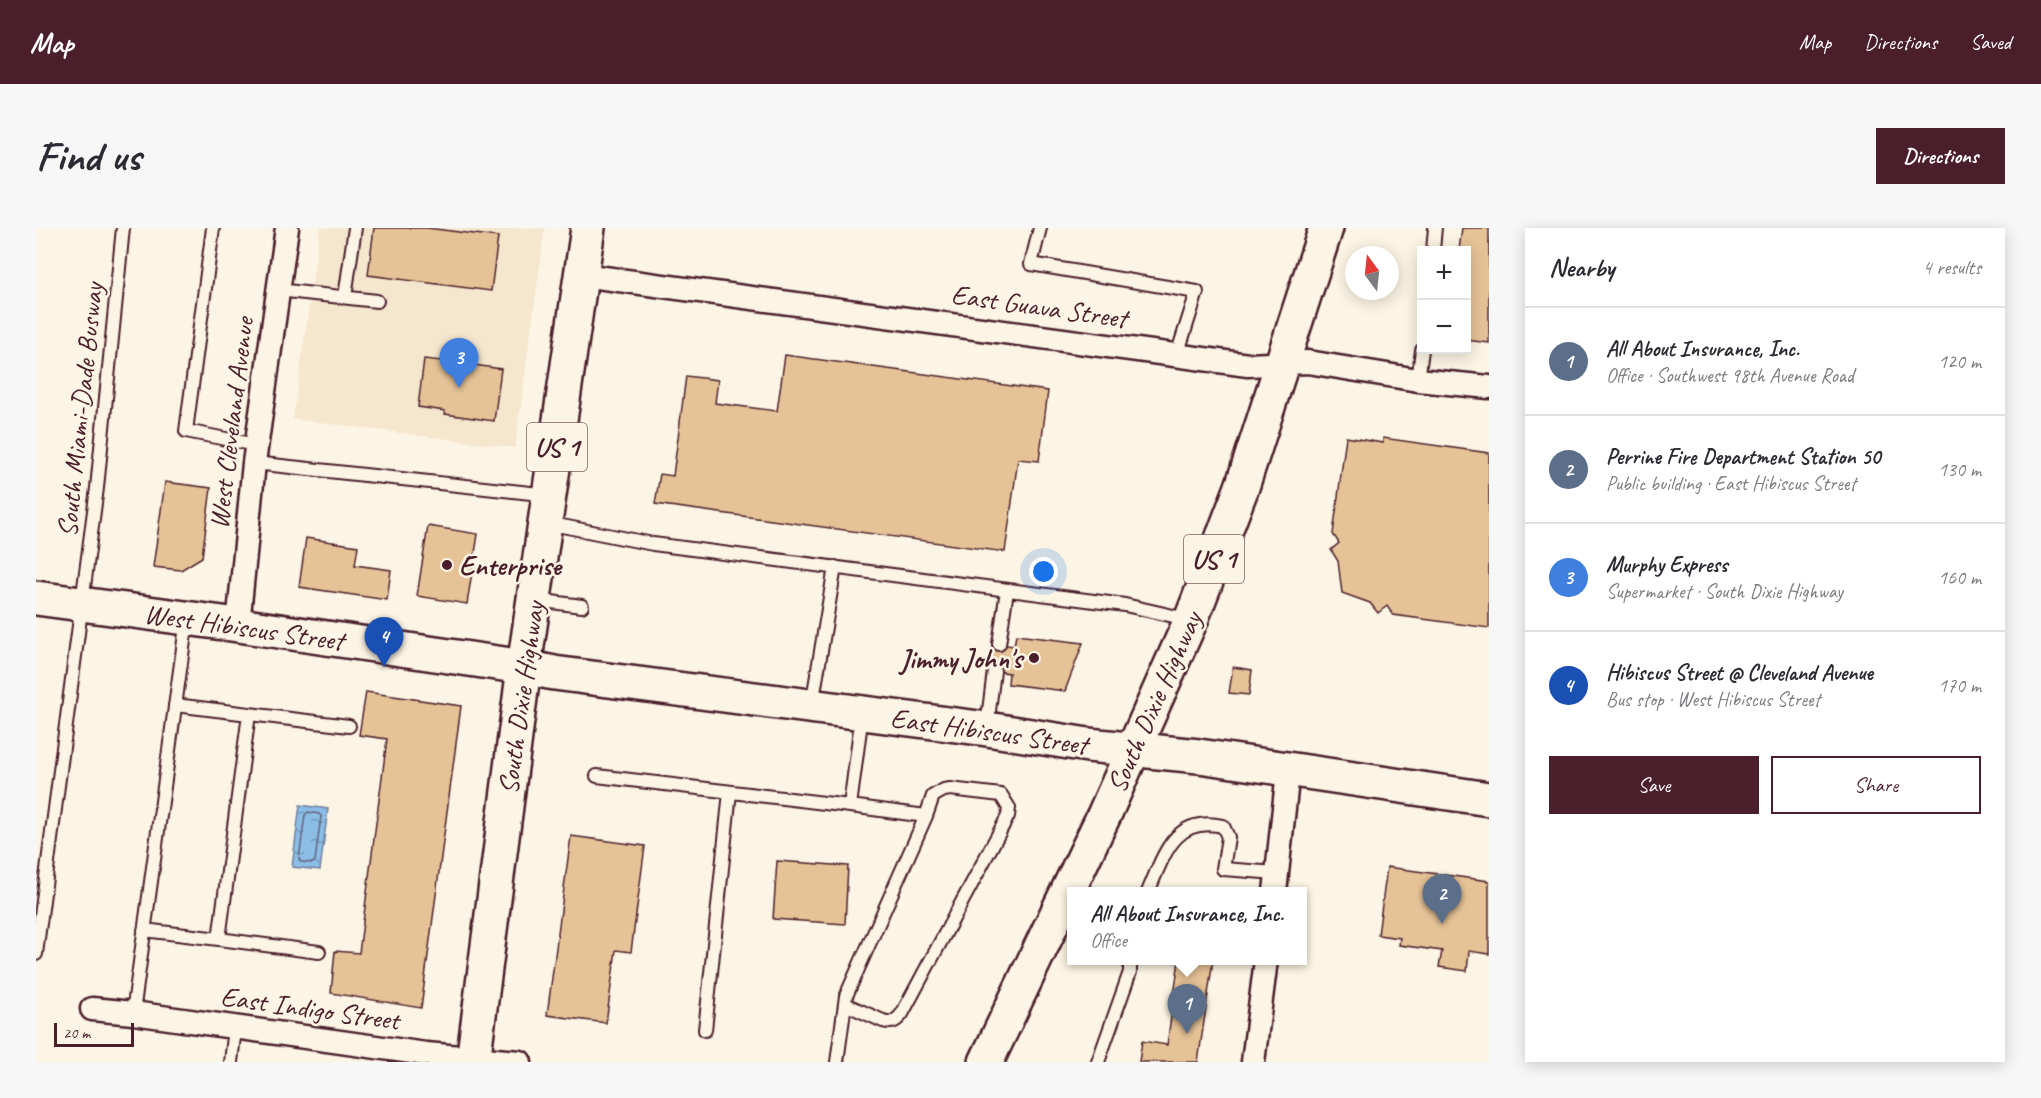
<!DOCTYPE html>
<meta charset="utf-8">
<style>
:root{--surface:#fff;--page:#f7f7f7;--text:#2b2b33;--muted:#7c7c81;--line:#e1e1e2;--accent:#4a1f2b}
body{margin:0;font-family:Caveat,sans-serif;background:var(--page);color:var(--text)}
.controls{position:absolute;right:18px;top:18px;display:grid;overflow:hidden;border-radius:0px;box-shadow:0 3px 15px #0003}
.controls button{width:54px;height:54px;display:grid;place-items:center;padding:0;border:0;border-bottom:2px solid var(--line);background:var(--surface);color:var(--text);font:30px sans-serif}
.compass{position:absolute;left:1309px;top:18px;width:54px;height:54px;border-radius:50%;background:var(--surface);box-shadow:0 3px 15px #0003;rotate:345deg}
.scale{position:absolute;left:18px;bottom:15px;width:80px;box-sizing:border-box;padding-left:6px;border:3px solid #4a1f2b;border-top:0;font-size:16px;line-height:21px;white-space:nowrap;color:#4a1f2b;-webkit-text-stroke:4px #fcf5e5;paint-order:stroke}
.you{position:absolute;left:1008px;top:344px;width:21px;height:21px;margin:-15px;border:4px solid #fff;border-radius:50%;background:#1a73e8;box-shadow:0 0 0 9px #1a73e833}
.badge{display:grid;place-items:center;width:39px;height:39px;border-radius:50%;background:var(--accent);color:#fff;font-size:20px;font-weight:700}
.pin{position:absolute;translate:-50% -50px;filter:drop-shadow(0 2px 3px #0008)}
.pin::after{content:'';position:absolute;top:32px;width:21px;height:18px;background:inherit;clip-path:polygon(0 0,100% 0,50% 100%)}
.popup{position:absolute;left:1031px;top:659px;width:240px;height:78px;box-sizing:border-box;display:grid;place-content:center;border-radius:0px;background:var(--surface);filter:drop-shadow(0 2px 4px #0005);font-size:20px;white-space:nowrap;color:var(--muted)}
.popup b{font-size:22px;color:var(--text)}
.popup::after{content:'';position:absolute;left:50%;top:100%;margin-left:-12px;border:12px solid transparent;border-top-color:var(--surface)}
.list{margin:0;padding:0;list-style:none}
h2{display:flex;justify-content:space-between;align-items:center;height:78px;margin:0;padding:0 24px;font-size:26px}
h2 small{font-size:20px;font-weight:400;color:var(--muted)}
.list li{display:grid;grid-template-columns:39px 1fr auto;gap:18px;align-items:center;box-sizing:border-box;height:108px;padding:0 24px;border-top:2px solid var(--line)}
.list b{display:block;font-size:22px;white-space:nowrap}
.list p{margin:0;font-size:20px;white-space:nowrap;color:var(--muted)}
.list em{font-size:20px;font-style:normal;color:var(--muted)}
.actions{display:flex;gap:12px;padding:18px 24px}
.actions a{flex:1;padding:14px 0;border:2px solid var(--accent);border-radius:0px;text-align:center;font-size:21px;color:var(--accent)}
.actions .main{background:var(--accent);color:#fff}
.map{position:relative;flex:none;width:1453px;height:834px;overflow:hidden;border-radius:0px}
header{display:flex;align-items:center;gap:36px;box-sizing:border-box;height:84px;padding:0 30px;background:var(--accent);color:#fff}
header strong{font-size:28px}
nav{display:flex;gap:33px;margin-inline-start:auto;font-size:21px}
.intro{display:flex;align-items:center;justify-content:space-between;box-sizing:border-box;height:144px;padding:0 36px}
h1{margin:0;font-size:42px}
.button{padding:15px 27px;border-radius:0px;background:var(--accent);color:#fff;font-size:21px;font-weight:700}
main{display:flex;gap:36px;padding:0 36px}
aside{flex:1;background:var(--surface);border-radius:0px;box-shadow:0 3px 15px #0003}
.map>svg:first-child{display:block}
.built{fill:#f5e6ce}
.water{fill:url(#water-ripples);stroke:#717e9c;stroke-width:1.5}
.lines{fill:none;stroke-linecap:round;stroke-linejoin:round}
.shore{stroke:#645f76;stroke-width:1.5}
.building{fill:#e6c397;stroke:#4a1f2b;stroke-width:1.5}
.lane-casing{stroke:#4a1f2b;stroke-width:16}
.street-casing{stroke:#4a1f2b;stroke-width:27}
.secondary-casing{stroke:#4a1f2b;stroke-width:38}
.highway-casing{stroke:#4a1f2b;stroke-width:38}
.lane{stroke:#fcf5e5;stroke-width:12}
.street{stroke:#fcf5e5;stroke-width:22}
.secondary{stroke:#fcf5e5;stroke-width:33}
.highway{stroke:#fcf5e5;stroke-width:33}
.poi-dot{fill:#4a1f2b;stroke:#fcf5e5;stroke-width:2}
.labels{text-anchor:middle;dominant-baseline:central;stroke-width:5;stroke-linejoin:round;paint-order:stroke}
.shield{fill:#fcf5e5;stroke:#7f5f63;stroke-width:1.5}
.shield-label{font-size:27px;font-weight:bold;fill:#4a1f2b}
.street-label{font-size:28px;fill:#4a1f2b;stroke:#fcf5e5}
.poi-label{font-size:28px;font-weight:bold;fill:#4a1f2b;stroke:#fcf5e5;text-anchor:start}
</style>
<header>
<strong>Map</strong>
<nav><a>Map</a><a>Directions</a><a>Saved</a></nav>
</header>
<div class="intro"><h1>Find us</h1><a class="button">Directions</a></div>
<main>
<div class="map">
<svg width="1453" height="834" viewBox="0 0 1453 834">
<defs>
<pattern id="water-ripples" width="26" height="14" patternUnits="userSpaceOnUse" patternTransform="scale(1.5)"><rect width="26" height="14" fill="#8bbee7"/><path d="M2 4q2-2 4 0t4 0M15 11q2-2 4 0t4 0" fill="none" stroke="#749abb"/></pattern>
</defs>
<rect width="100%" height="100%" fill="#fcf5e5"/>
<filter id="ink" filterUnits="userSpaceOnUse"><feTurbulence type="fractalNoise" baseFrequency=".0167" numOctaves="2"/><feDisplacementMap in="SourceGraphic" scale="12" xChannelSelector="R" yChannelSelector="G"/><feConvolveMatrix kernelMatrix="1 2 1 2 8 2 1 2 1" color-interpolation-filters="sRGB"/></filter>
<g filter="url(#ink)">
<!-- built -->
<path class="built" d="M284 0H509L479 220 257 191Z"/>
<!-- water -->
<path class="water" d="M264 577 292 581 284 642 256 639Z"/>
<g class="lines">
<!-- shore -->
<path class="shore" d="M272 584 283 586 285 588 279 633 276 635 265 634 263 631 269 587Z"/>
</g>
<!-- building -->
<path class="building" d="M338 0H391L462 9 455 63 332 47Z
M1426 0H1453V115L1430 112V22H1423Z
M749 127 1012 163 1003 233 982 231 969 324 619 276 624 246 637 248 650 148 682 152 679 175 741 183Z
M407 129 425 131 424 135 465 141 458 193 409 186V183L382 179 388 131 406 133Z
M1310 209 1347 215V210L1453 225V400L1357 387 1351 378 1342 385 1334 375 1306 365 1302 333 1295 322 1303 315 1297 306Z
M129 254 175 260 166 329 145 342 117 339Z
M392 298 442 306 431 376 381 368Z
M270 310 322 318 319 337 355 342 351 372 263 359Z
M980 407 1047 415 1029 463 972 456 973 445 953 442 956 415 978 418Z
M1197 439 1216 442 1213 467 1193 465Z
M330 464 425 478 385 780 295 765 299 723 323 725 351 511 323 507Z
M535 608 609 618 595 724 580 722 570 795 511 787Z
M741 633 812 638 809 696 737 691Z
M1351 639 1453 653V726L1433 723 1431 743 1403 739 1406 723 1363 717 1364 710 1342 707Z
M1143 732H1177L1162 834H1103L1106 813 1131 817Z"/>
<g class="lines">
<defs>
<path id="lane" d="M177 0 150 203 220 217
M1004 0 995 36 1161 64 1141 127
M1397 22 1399 0
M242 62 341 73
M309 69 319 0
M1382 152 1386 122
M218 235 513 267
M511 295 617 316 1089 377 1155 392
M500 372 546 378
M963 416 971 362
M776 477 799 339
M213 486 313 498
M951 499 958 443
M561 548 814 578
M1112 664C1128 627 1138 587 1187 598L1192 609 1187 641 1241 645
M108 702 183 711 213 486 139 477
M183 711 283 724
M0 726 61 260 87 0
M809 776 847 793C857 796 860 793 866 786L972 588 973 580 965 567 914 561 908 562 897 568 890 588
M97 785 151 391
M669 802 694 564
M195 834 199 800
M801 834 810 768 890 588 814 578 826 486
M1062 834 1094 744V732"/>
<path id="street" d="M546 47 1212 137 1272 134 1382 152 1453 159
M202 397 218 235 251 0
M1239 664 1252 543
M56 781 97 785 390 826 484 834
M1217 834 1230 732"/>
<path id="secondary" d="M0 370 202 397 488 439 518 445 951 501 1052 517 1163 528 1453 571"/>
<path id="highway" d="M437 834 488 439 552 0
M950 834 1069 585 1155 392 1206 259 1290 0"/>
</defs>
<!-- lane casing -->
<use href="#lane" class="lane-casing"/>
<!-- street casing -->
<use href="#street" class="street-casing"/>
<!-- secondary casing -->
<use href="#secondary" class="secondary-casing"/>
<!-- highway casing -->
<use href="#highway" class="highway-casing"/>
<!-- lane -->
<use href="#lane" class="lane"/>
<!-- street -->
<use href="#street" class="street"/>
<!-- secondary -->
<use href="#secondary" class="secondary"/>
<!-- highway -->
<use href="#highway" class="highway"/>
</g>
</g>
<!-- markers -->
<g class="poi-dot">
<circle cx="411" cy="337" r="6"/>
<circle cx="998" cy="430" r="6"/>
</g>
<g class="labels">
<!-- shield labels -->
<g class="shield">
<rect x="491" y="195" width="60" height="48" rx="4.5"/>
<rect x="1148" y="307" width="60" height="48" rx="4.5"/>
</g>
<g class="shield-label">
<text x="521" y="219">US 1</text>
<text x="1178" y="331">US 1</text>
</g>
<!-- street labels -->
<g class="street-label">
<text transform="translate(1003 78) rotate(8)">East Guava Street</text>
<text transform="translate(44 182) rotate(-84)">South Miami-Dade Busway</text>
<text transform="translate(195 195) rotate(-83)">West Cleveland Avenue</text>
<text transform="translate(208 399) rotate(8)">West Hibiscus Street</text>
<text transform="translate(485 470) rotate(-82)">South Dixie Highway</text>
<text transform="translate(1118 474) rotate(-66)">South Dixie Highway</text>
<text transform="translate(953 503) rotate(8)">East Hibiscus Street</text>
<text transform="translate(274 780) rotate(8)">East Indigo Street</text>
</g>
<!-- poi labels -->
<g class="poi-label">
<text x="423" y="337">Enterprise</text>
<text x="986" y="430" text-anchor="end">Jimmy John's</text>
</g>
</g>
</svg>
<div class="controls">
<button>+</button>
<button>−</button>
</div>
<svg class="compass" viewBox="-18 -18 36 36"><path d="M0-13l5 13h-10z" fill="#e53935"/><path d="M0 13l5-13h-10z" fill="#7c7c81"/></svg>
<div class="scale">20 m</div>
<div class="you"></div>
<div class="pin badge" style="left:1151px;top:806px;background:#5c6f8a">1</div>
<div class="popup"><b>All About Insurance, Inc.</b>Office</div>
<div class="pin badge" style="left:1406px;top:696px;background:#5c6f8a">2</div>
<div class="pin badge" style="left:423px;top:160px;background:#3f7fe0">3</div>
<div class="pin badge" style="left:348px;top:439px;background:#1a4fb4">4</div>
</div>
<aside>
<h2>Nearby<small>4 results</small></h2>
<ul class="list">
<li><span class="badge" style="background:#5c6f8a">1</span><div><b>All About Insurance, Inc.</b><p>Office · Southwest 98th Avenue Road</p></div><em>120 m</em></li>
<li><span class="badge" style="background:#5c6f8a">2</span><div><b>Perrine Fire Department Station 50</b><p>Public building · East Hibiscus Street</p></div><em>130 m</em></li>
<li><span class="badge" style="background:#3f7fe0">3</span><div><b>Murphy Express</b><p>Supermarket · South Dixie Highway</p></div><em>160 m</em></li>
<li><span class="badge" style="background:#1a4fb4">4</span><div><b>Hibiscus Street @ Cleveland Avenue</b><p>Bus stop · West Hibiscus Street</p></div><em>170 m</em></li>
</ul>
<div class="actions"><a class="main">Save</a><a>Share</a></div>
</aside>
</main>
